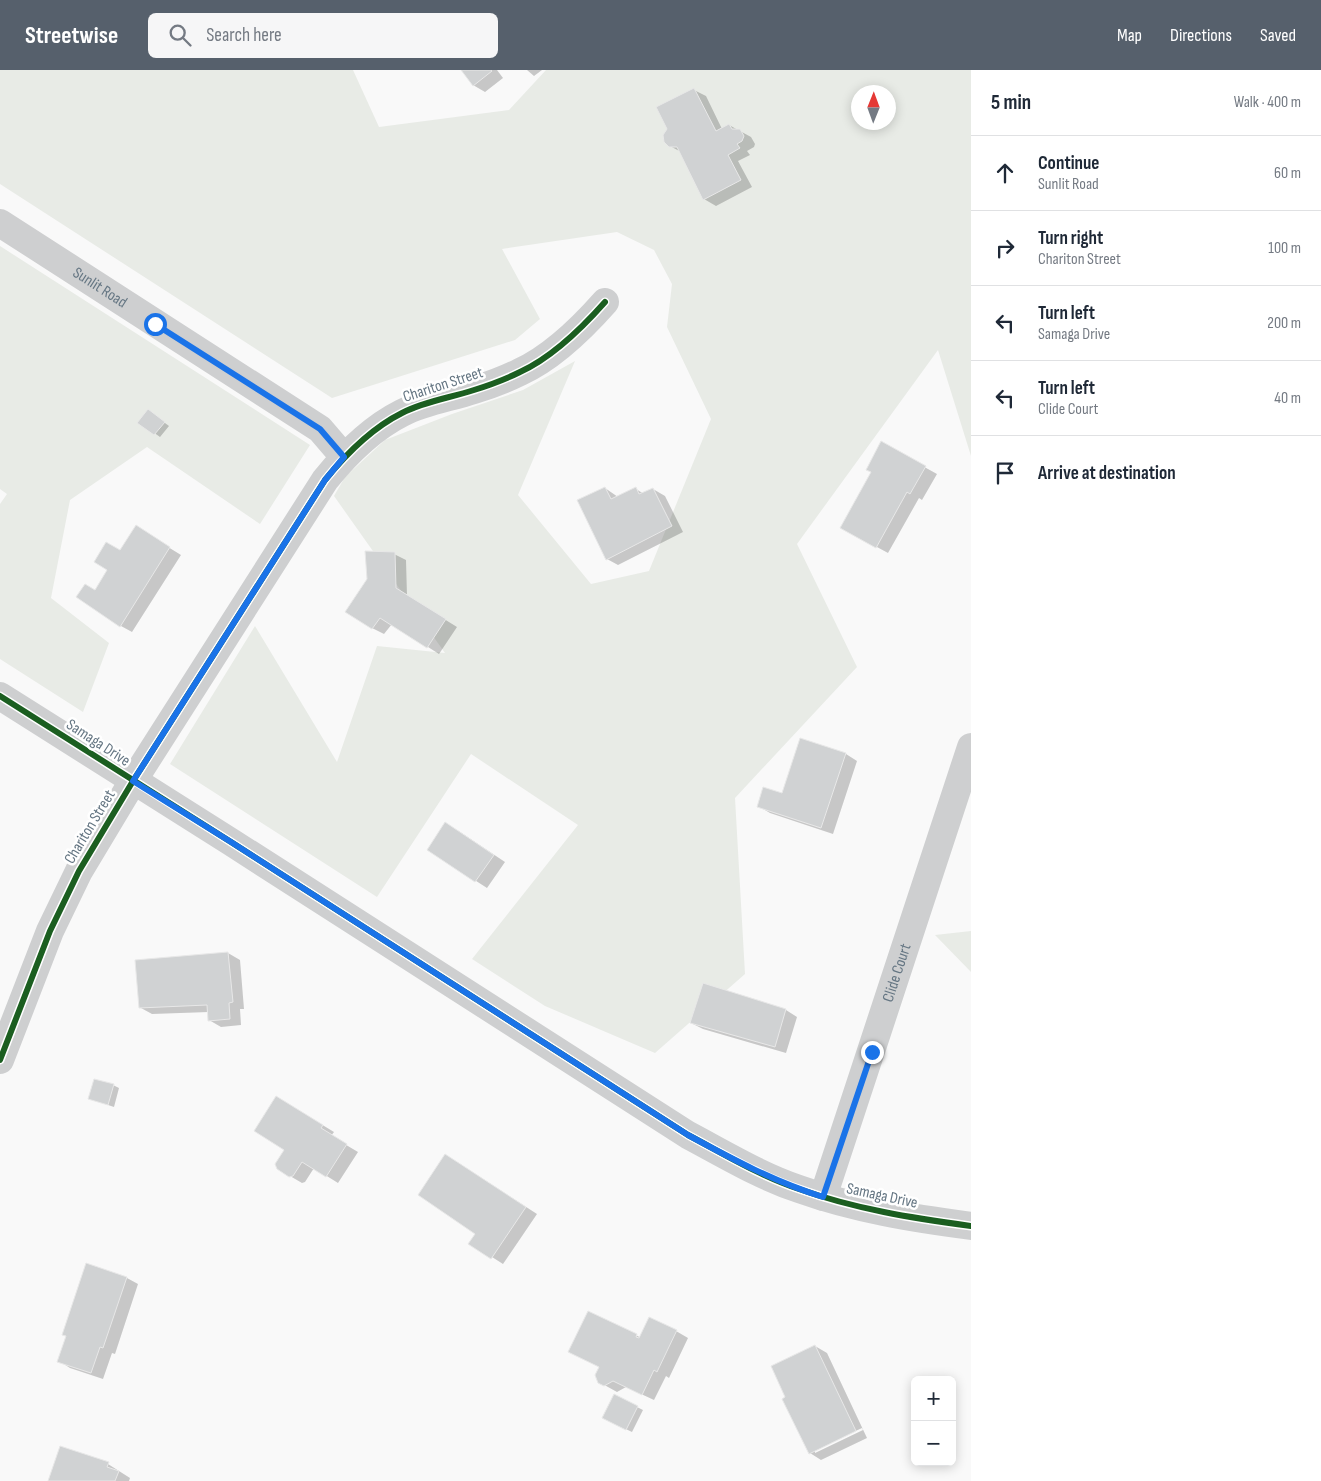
<!DOCTYPE html>
<meta charset="utf-8">
<style>
:root{--surface:#fff;--page:#f6f6f7;--text:#1f2937;--muted:#747a83;--line:#e0e1e3;--accent:#56606c}
body{margin:0;font-family:"Sofia Sans Condensed",sans-serif;background:var(--page);color:var(--text)}
.controls{position:absolute;right:15px;bottom:15px;display:grid;overflow:hidden;border-radius:8px;box-shadow:0 2px 12px #0003}
.controls button{width:45px;height:45px;display:grid;place-items:center;padding:0;border:0;border-bottom:1px solid var(--line);background:var(--surface);color:var(--text);font:25px sans-serif}
.compass{position:absolute;left:851px;top:15px;width:45px;height:45px;border-radius:50%;background:var(--surface);box-shadow:0 2px 12px #0003;rotate:1deg}
.stop{position:absolute;width:15px;height:15px;margin:-11px;border:4px solid #1a73e8;border-radius:50%;background:#fff}
.stop.end{background:#1a73e8;border-color:#fff;box-shadow:0 1px 5px #0008}
.list{margin:0;padding:0;list-style:none}
h2{display:flex;justify-content:space-between;align-items:center;height:65px;margin:0;padding:0 20px;font-size:21px}
h2 small{font-size:16px;font-weight:400;color:var(--muted)}
.list li{display:grid;grid-template-columns:32px 1fr auto;gap:15px;align-items:center;box-sizing:border-box;height:75px;padding:0 20px;border-top:1px solid var(--line)}
.list b{display:block;font-size:19px;white-space:nowrap}
.list p{margin:0;font-size:16px;white-space:nowrap;color:var(--muted)}
.list em{font-size:16px;font-style:normal;color:var(--muted)}
.icon{flex:none;width:28px;height:28px;fill:none;stroke:currentColor;stroke-width:2;stroke-linecap:round;stroke-linejoin:round}
.map{position:relative;flex:none;width:971px;height:1411px;overflow:hidden}
header{display:flex;align-items:center;gap:30px;box-sizing:border-box;height:70px;padding:0 25px;background:var(--accent);color:#fff}
header strong{font-size:24px}
nav{display:flex;gap:28px;margin-inline-start:auto;font-size:18px}
.search{width:350px;height:45px;background:var(--page);display:flex;align-items:center;gap:12px;box-sizing:border-box;padding:0 18px;border-radius:8px;color:var(--muted);font-size:19px}
main{display:flex}
aside{flex:1;background:var(--surface)}
.map>svg:first-child{display:block}
.green{fill:#e8ebe6;fill-rule:evenodd}
.shadow{fill:#0003;fill-rule:evenodd}
.building{fill:#d0d2d3;stroke:#e8e8e8}
.lines{fill:none;stroke-linecap:round;stroke-linejoin:round}
.street{stroke:#cecfd0;stroke-width:28}
.cycleway-casing{stroke:#fff;stroke-width:9}
.cycleway{stroke:#1b5e20;stroke-width:6}
.route{stroke:#1a73e8;stroke-width:6}
.labels{text-anchor:middle;dominant-baseline:central;stroke-width:5;stroke-linejoin:round;paint-order:stroke}
.street-label{font-size:16px;fill:#657683;stroke:#fff}
</style>
<header>
<strong>Streetwise</strong>
<div class="search"><svg class="icon" aria-label="search" viewBox="0 0 24 24"><circle cx="10" cy="10" r="6"/><path d="M15 15l6 6"/></svg>Search here</div>
<nav><a>Map</a><a>Directions</a><a>Saved</a></nav>
</header>
<main>
<div class="map">
<svg width="971" height="1411" viewBox="0 0 971 1411">
<rect width="100%" height="100%" fill="#f9f9f9"/>
<!-- green -->
<path class="green" d="M0 0H353L379 57 509 40 546 0H971V386L938 280 797 474 857 597 735 728 745 904 655 983 545 936 472 889 578 755 471 684 377 827 170 694 255 556 337 692 377 576 445 583 334 426 345 407 385 370 452 344 523 320 575 291 518 425 591 514 649 501 711 349 667 257 672 214 654 180 617 162 502 179 540 249 515 270 332 328 0 114ZM858 22H888V52H858Z
M0 176 310 375 260 454 147 377 70 430 51 528 109 573 83 642 0 589V434L7 424 0 419Z
M971 861V902L935 865Z"/>
<!-- shadow -->
<path class="shadow" d="M462 0H497L503 8 485 22 473 15Z
M527 0H542L534 6Z
M694 20 706 26 722 59 729 55 751 67 755 74 754 77 747 81 750 85 738 91 752 117 716 136 704 129 681 82 670 76Z
M153 344 169 356 160 367 139 352Z
M881 373 937 404 922 430 919 428 888 483 842 458 873 402Z
M605 418 618 427 636 419 644 424 653 419 665 426 683 462 618 495 607 489Z
M147 464 181 485 132 562 121 556 95 521 121 482Z
M394 484 406 490 407 526 457 557 439 584 392 554 384 564 372 558 368 509Z
M801 669 846 684 857 691 833 764 770 743 758 736 783 725Z
M457 760 505 792 487 818 428 780Z
M228 883 240 890 244 939H240L241 955 221 957 209 950V942L152 944 141 938Z
M704 914 786 940 797 947 786 983 703 959 691 953Z
M113 1015 119 1018 114 1037 90 1029Z
M288 1034 334 1062 331 1066 358 1082 338 1113 314 1098 305 1112 302 1113 278 1099 286 1079Z
M457 1092 537 1144 503 1194 470 1173 476 1164Z
M127 1208 138 1214 115 1284 112 1283 103 1309 70 1298 59 1291Z
M676 1261 688 1268 669 1308 666 1306 654 1330 626 1317 617 1322 599 1312 636 1265 641 1268Z
M815 1276 827 1283 867 1368 821 1390 810 1383 787 1327ZM862 1358 863 1360 815 1383V1380Z
M637 1337 643 1340 632 1362 609 1351Z
M108 1394 130 1408 129 1411H49Z"/>
<!-- building -->
<path class="building" d="M461 0H491L492 1 473 16Z
M694 18 716 61 729 54 732 59H740L744 66 742 71 737 74 740 78 728 85 741 110 703 130 677 77H669L664 72 663 65 667 59 656 37Z
M148 339 165 352 154 365 137 353Z
M881 371 926 396 910 424 907 422 876 478 840 458 871 402 866 400Z
M605 417 611 429 636 417 639 424 653 418 672 456 606 490 577 430Z
M136 455 170 477 120 557 76 527 85 514 95 520 107 500 94 492 106 472 120 480Z
M365 481 395 482 396 518 446 549 427 578 380 548 372 559 345 542 367 509Z
M800 668 846 683 821 758 757 737 763 717 782 723Z
M445 752 494 785 475 812 427 780Z
M228 882 233 932 229 933 230 949 208 951 207 935 139 938 135 890Z
M703 913 786 939 775 977 690 953Z
M94 1009 114 1014 108 1035 88 1029Z
M276 1026 323 1055 321 1058 347 1074 326 1107 302 1092 293 1106 289 1107 277 1099 275 1094 284 1080 254 1061Z
M445 1084 526 1137 491 1189 468 1174 475 1164 418 1125Z
M86 1193 127 1207 103 1278 100 1277 91 1303 57 1292 66 1266 62 1265Z
M588 1241 637 1264 636 1267 639 1268 649 1247 677 1260 657 1302 654 1300 642 1325 613 1311 604 1316 598 1313 595 1305 599 1297 568 1282Z
M815 1275 856 1361 809 1384 782 1329 785 1327 771 1296Z
M614 1324 638 1336 626 1360 602 1348Z
M60 1376 109 1392 107 1397 119 1401 115 1411H48Z"/>
<g class="lines">
<!-- street -->
<g class="street">
<path id="s1" d="M0 153 320 359 344 387"/>
<path d="M0 626 231 772 688 1065C724 1084 760 1106 799 1119 855 1139 912 1148 971 1156"/>
<path d="M0 990 50 861 79 801 133 711 325 410C346 384 372 358 402 343 425 331 450 328 474 320 490 315 506 309 520 302 553 287 582 258 605 232"/>
<path id="s2" d="M823 1127 971 677"/>
</g>
<defs>
<path id="cycleway" d="M0 626 231 772 688 1065C724 1084 760 1106 799 1119 855 1139 912 1148 971 1156
M0 990 50 861 79 801 133 711 325 410C346 384 372 358 402 343 425 331 450 328 474 320 490 315 506 309 520 302 553 287 582 258 605 232"/>
</defs>
<!-- cycleway casing -->
<use href="#cycleway" class="cycleway-casing"/>
<!-- cycleway -->
<use href="#cycleway" class="cycleway"/>
</g>
<g class="lines">
<!-- route -->
<path class="route" d="M155 254 320 359 344 387 325 410 133 711 231 772 688 1065C732 1089 775 1112 823 1127L872 982"/>
</g>
<g class="labels">
<!-- street labels -->
<g class="street-label">
<text stroke="none"><textPath href="#s1" startOffset="119">Sunlit Road</textPath></text>
<text transform="translate(443 315) rotate(-18)">Chariton Street</text>
<text transform="translate(98 673) rotate(33)">Samaga Drive</text>
<text transform="translate(90 757) rotate(-59)">Chariton Street</text>
<text stroke="none"><textPath href="#s2" startOffset="236">Clide Court</textPath></text>
<text transform="translate(882 1126) rotate(12)">Samaga Drive</text>
</g>
</g>
</svg>
<div class="controls">
<button>+</button>
<button>−</button>
</div>
<svg class="compass" viewBox="-18 -18 36 36"><path d="M0-13l5 13h-10z" fill="#e53935"/><path d="M0 13l5-13h-10z" fill="#747a83"/></svg>
<div class="stop" style="left:155px;top:254px"></div>
<div class="stop end" style="left:872px;top:982px"></div>
</div>
<aside>
<h2>5 min<small>Walk · 400 m</small></h2>
<ul class="list">
<li><svg class="icon" aria-label="ahead" viewBox="0 0 24 24"><path d="M12 20V5M6 11l6-6 6 6"/></svg><div><b>Continue</b><p>Sunlit Road</p></div><em>60 m</em></li>
<li><svg class="icon" aria-label="right" viewBox="0 0 24 24"><path d="M7 20v-9h11M14 6l5 5-5 5"/></svg><div><b>Turn right</b><p>Chariton Street</p></div><em>100 m</em></li>
<li><svg class="icon" aria-label="left" viewBox="0 0 24 24"><path d="M17 20v-9H6M10 6l-5 5 5 5"/></svg><div><b>Turn left</b><p>Samaga Drive</p></div><em>200 m</em></li>
<li><svg class="icon" aria-label="left" viewBox="0 0 24 24"><path d="M17 20v-9H6M10 6l-5 5 5 5"/></svg><div><b>Turn left</b><p>Clide Court</p></div><em>40 m</em></li>
<li><svg class="icon" aria-label="arrive" viewBox="0 0 24 24"><path d="M6 21V4h12l-3 4 3 4H6"/></svg><div><b>Arrive at destination</b></div></li>
</ul>
</aside>
</main>
